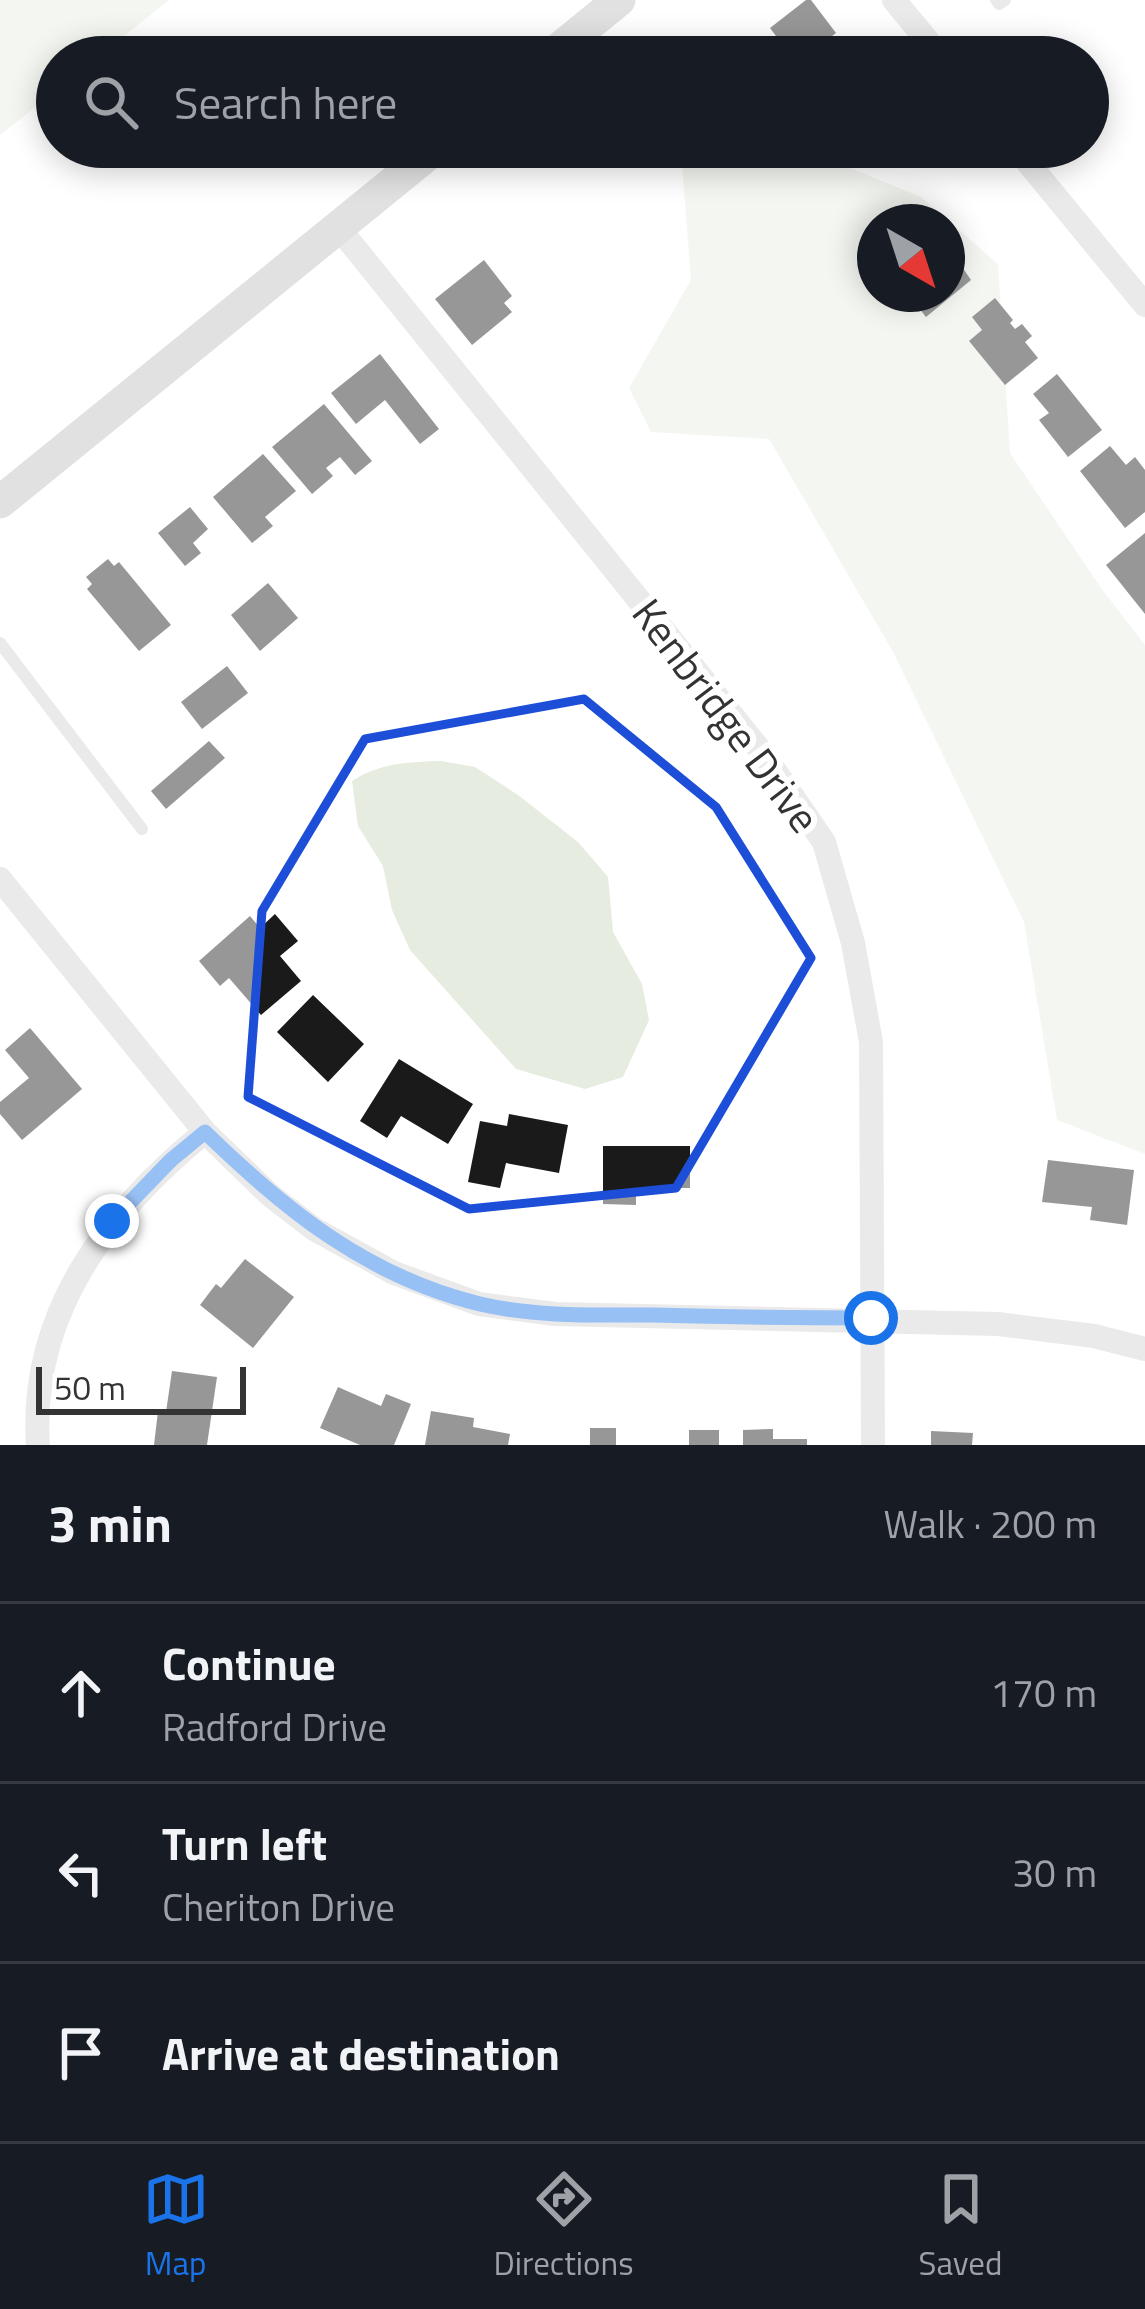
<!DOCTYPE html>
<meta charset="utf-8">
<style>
:root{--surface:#171b24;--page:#242831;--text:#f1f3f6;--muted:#9ea1a6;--line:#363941;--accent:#1a73e8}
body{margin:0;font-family:"Titillium Web",sans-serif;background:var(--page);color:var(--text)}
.compass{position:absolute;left:857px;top:204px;width:108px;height:108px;border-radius:50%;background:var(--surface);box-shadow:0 6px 30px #0003;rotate:141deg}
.scale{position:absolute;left:36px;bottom:30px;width:210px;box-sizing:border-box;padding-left:12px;border:6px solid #333;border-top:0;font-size:33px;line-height:42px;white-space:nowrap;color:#333;-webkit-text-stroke:9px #fff;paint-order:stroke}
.stop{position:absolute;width:36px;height:36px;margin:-27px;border:9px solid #1a73e8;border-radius:50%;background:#fff}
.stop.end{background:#1a73e8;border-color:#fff;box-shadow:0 3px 12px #0008}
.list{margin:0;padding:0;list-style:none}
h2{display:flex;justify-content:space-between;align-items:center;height:156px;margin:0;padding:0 48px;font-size:51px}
h2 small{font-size:39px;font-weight:400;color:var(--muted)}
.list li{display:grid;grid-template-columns:78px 1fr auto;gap:36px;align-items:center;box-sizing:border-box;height:180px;padding:0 48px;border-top:3px solid var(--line)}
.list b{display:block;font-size:45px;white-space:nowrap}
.list p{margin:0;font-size:39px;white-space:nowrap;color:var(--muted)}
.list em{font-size:39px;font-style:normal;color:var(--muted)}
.icon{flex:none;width:66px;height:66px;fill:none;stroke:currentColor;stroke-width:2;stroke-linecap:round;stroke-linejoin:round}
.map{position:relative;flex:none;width:1145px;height:1445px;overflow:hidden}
.search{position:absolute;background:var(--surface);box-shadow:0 6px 30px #0003;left:36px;right:36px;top:36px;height:132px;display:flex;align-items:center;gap:30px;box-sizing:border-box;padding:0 42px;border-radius:66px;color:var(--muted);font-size:45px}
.sheet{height:696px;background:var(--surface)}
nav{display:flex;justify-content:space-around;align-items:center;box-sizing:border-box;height:168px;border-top:3px solid var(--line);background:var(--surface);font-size:33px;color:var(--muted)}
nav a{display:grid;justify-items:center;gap:6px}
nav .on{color:var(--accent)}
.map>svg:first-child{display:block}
.green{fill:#e6ecdf;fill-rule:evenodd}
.building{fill:#1a1a1a}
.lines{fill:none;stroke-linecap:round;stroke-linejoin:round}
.service{stroke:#d0d0d0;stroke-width:12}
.minor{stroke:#d0d0d0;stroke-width:24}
.secondary{stroke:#bdbdbd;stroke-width:33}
.route{stroke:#1a73e8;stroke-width:15}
.marked{fill:none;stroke:#1d4ed8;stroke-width:9;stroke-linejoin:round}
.labels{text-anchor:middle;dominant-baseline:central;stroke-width:12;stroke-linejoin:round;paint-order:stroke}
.street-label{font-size:42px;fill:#333;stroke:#fff}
</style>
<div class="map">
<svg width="1145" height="1445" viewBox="0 0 1145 1445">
<rect width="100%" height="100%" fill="#fff"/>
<!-- green -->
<path class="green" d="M0 0H169L98 57H57V90L0 135Z
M693 147H813L826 158 921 197 998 264 1010 453 1101 588 1145 645V1154L1057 1120 1024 922 893 652 769 439 651 432 629 388 691 280 682 164ZM875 222H947V294H875Z
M441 761 475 767 518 795 578 842 608 877 613 932 642 984 649 1020 623 1077 585 1089 516 1069 410 950 392 910 383 866 358 826 352 781C380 763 407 762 441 761Z"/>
<!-- building -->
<path class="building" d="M806 0H811L836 33 805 57H754L752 55 776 36 770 28Z
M947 245 971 280 926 317 908 294H947Z
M484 260 512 296 504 303 512 312 472 345 435 299Z
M995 298 1013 320 1010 323 1015 329 1022 324 1032 336 1025 342 1038 358 1005 385 969 341 982 330 972 317Z
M380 354 439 429 420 444 385 400 356 424 331 393Z
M1057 374 1102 430 1068 457 1039 420 1049 413 1033 394Z
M324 404 372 461 355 475 340 457 326 468 333 476 312 494 272 447Z
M1110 446 1126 465 1135 457 1145 470V512L1125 528 1080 471Z
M263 454 296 491 265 517 273 526 252 543 213 497Z
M190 507 208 529 193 543 201 553 185 566 158 533Z
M1145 533V614L1106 565Z
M108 559 114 566 119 562 171 625 139 651 87 589 92 584 86 577Z
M268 583 298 618 260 651 231 615Z
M227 666 248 693 202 729 181 702Z
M209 741 225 758 166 809 151 791Z
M275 914 298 941 280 956 301 981 261 1015 229 978 220 986 199 961 250 916 260 928Z
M313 995 364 1044 328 1082 277 1032Z
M30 1028 82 1089 22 1140 0 1114V1102L29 1078 5 1050Z
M399 1059 473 1104 448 1144 401 1116 387 1138 360 1121Z
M509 1114 568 1125 559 1173 506 1163 500 1188 468 1182 480 1121 507 1126Z
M603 1146H690V1188H636V1205L603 1204Z
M1048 1160 1134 1170 1127 1225 1090 1220 1092 1207 1042 1202Z
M245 1259 294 1297 253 1348 200 1305 216 1284 221 1288Z
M172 1371 217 1377 207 1445H154L158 1411 166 1412Z
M338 1387 381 1406 386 1394 411 1404 394 1445H360L320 1428Z
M431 1411 474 1418 473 1427 510 1434 508 1445H425Z
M590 1428H616V1445H590Z
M773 1429V1439H807V1445H743V1430Z
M689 1430H719V1445H689Z
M931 1431 973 1433 972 1445H931Z"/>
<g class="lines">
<!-- service -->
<path class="service" d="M996 0 999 4 1005 0
M0 643 142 829"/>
<!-- minor -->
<path class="minor" d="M894 0 941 57
M1015 147 1145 305
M338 227 764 755 824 842 853 943 871 1042 873 1445
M0 879 205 1132 270 1195 314 1229 394 1273 479 1304 555 1314 998 1324 1094 1336 1145 1349
M38 1445C29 1313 108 1211 205 1132"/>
<!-- secondary -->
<path class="secondary" d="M549 57 619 0
M0 502 437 147"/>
</g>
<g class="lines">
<!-- route -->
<path class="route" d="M112 1221 171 1160 205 1132C285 1210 368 1277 480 1304 536 1317 595 1315 652 1315 725 1317 798 1318 871 1318"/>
</g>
<!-- marked area -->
<path d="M0 0H1145V1445H0ZM584 699 716 807 811 958 676 1188 469 1209 248 1097 262 911 365 739Z" fill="#fff" fill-opacity=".55" fill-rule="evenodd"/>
<path class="marked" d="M584 699 716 807 811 958 676 1188 469 1209 248 1097 262 911 365 739Z"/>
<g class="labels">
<!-- street labels -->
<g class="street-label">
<text transform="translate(727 715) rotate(53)">Kenbridge Drive</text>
</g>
</g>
</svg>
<svg class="compass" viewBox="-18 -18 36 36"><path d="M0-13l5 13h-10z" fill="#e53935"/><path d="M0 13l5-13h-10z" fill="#9ea1a6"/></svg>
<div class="scale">50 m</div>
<div class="stop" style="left:871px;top:1318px"></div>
<div class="stop end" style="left:112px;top:1221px"></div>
<div class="search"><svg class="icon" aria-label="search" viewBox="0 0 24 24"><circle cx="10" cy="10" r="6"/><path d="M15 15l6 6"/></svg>Search here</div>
</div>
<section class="sheet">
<h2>3 min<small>Walk · 200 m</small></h2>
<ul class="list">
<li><svg class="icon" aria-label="ahead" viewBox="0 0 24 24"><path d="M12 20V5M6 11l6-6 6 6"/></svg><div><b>Continue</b><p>Radford Drive</p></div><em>170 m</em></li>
<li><svg class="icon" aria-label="left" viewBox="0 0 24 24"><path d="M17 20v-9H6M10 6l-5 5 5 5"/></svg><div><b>Turn left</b><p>Cheriton Drive</p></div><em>30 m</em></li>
<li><svg class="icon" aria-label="arrive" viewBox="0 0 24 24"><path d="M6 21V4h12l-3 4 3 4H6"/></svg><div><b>Arrive at destination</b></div></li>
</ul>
</section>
<nav>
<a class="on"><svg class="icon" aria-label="map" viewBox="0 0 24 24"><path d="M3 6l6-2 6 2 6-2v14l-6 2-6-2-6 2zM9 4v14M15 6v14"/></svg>Map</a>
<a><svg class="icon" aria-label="directions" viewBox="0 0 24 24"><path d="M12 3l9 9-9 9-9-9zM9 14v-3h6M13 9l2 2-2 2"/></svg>Directions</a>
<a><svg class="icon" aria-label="saved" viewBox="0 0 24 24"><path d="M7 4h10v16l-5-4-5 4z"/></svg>Saved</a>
</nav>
